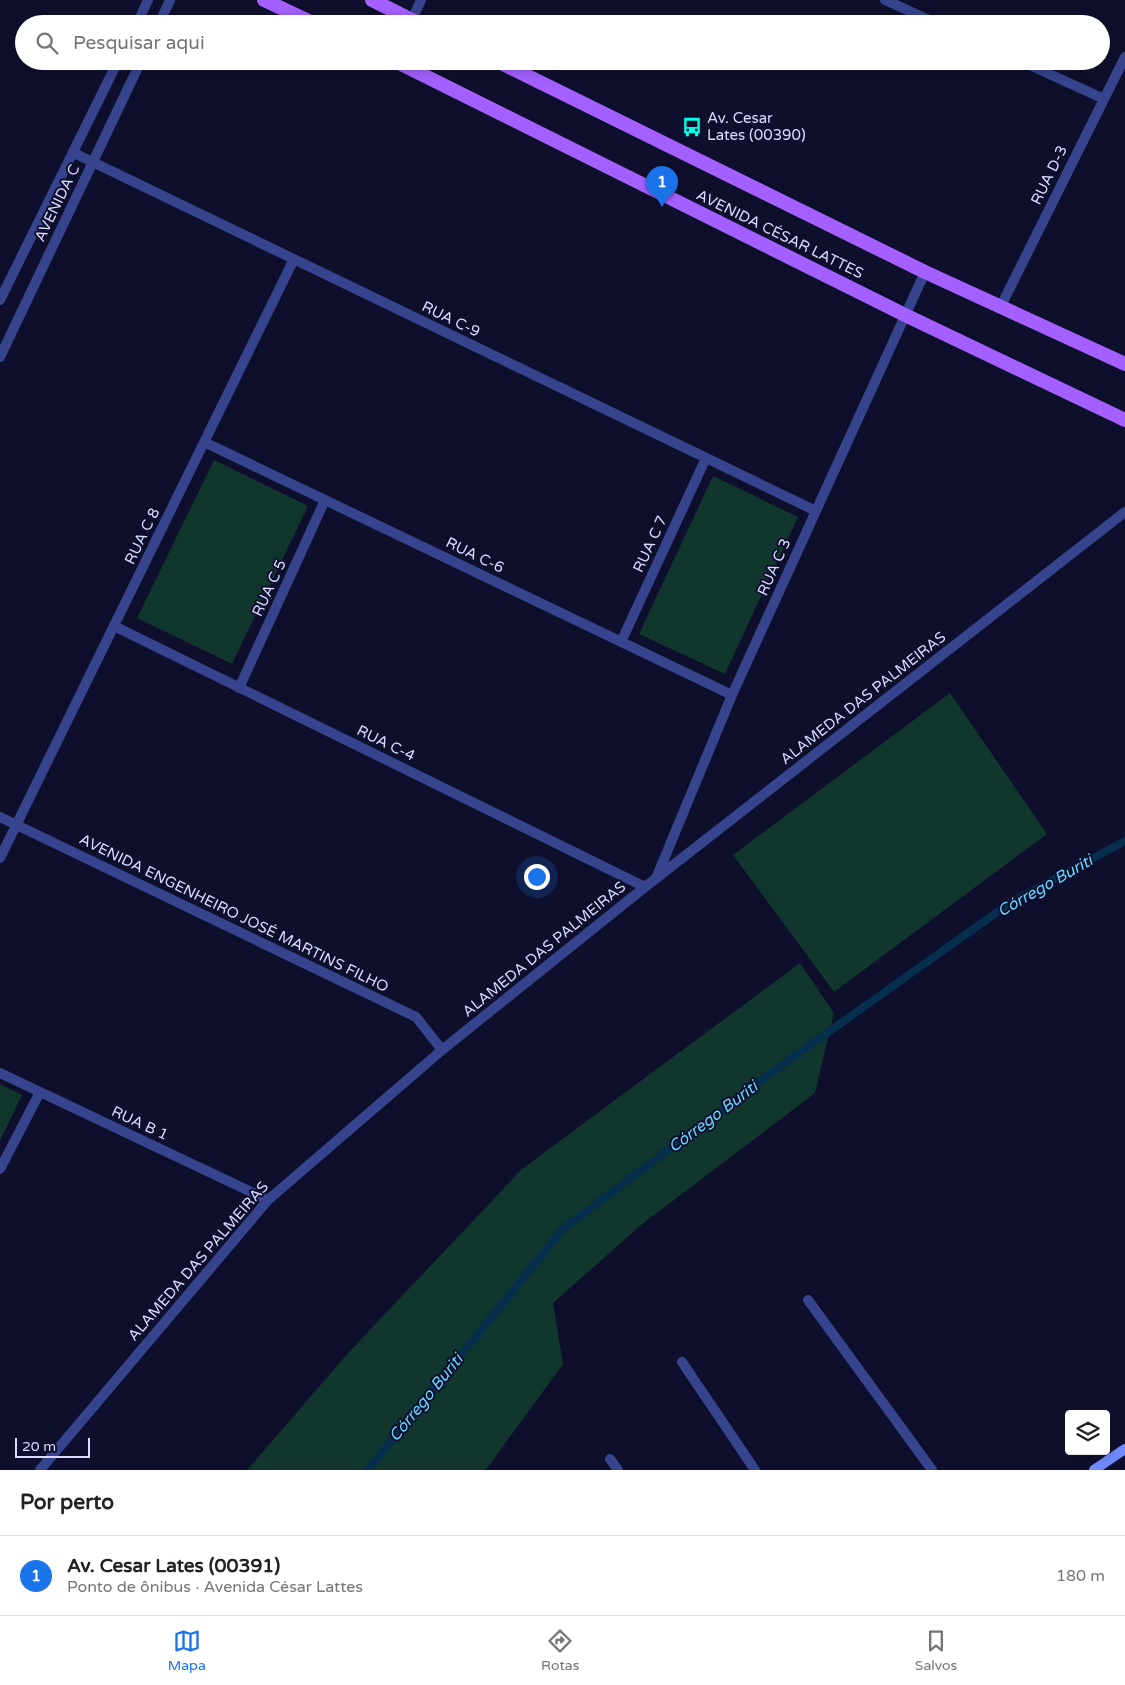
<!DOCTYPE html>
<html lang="pt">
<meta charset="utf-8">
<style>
:root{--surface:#fff;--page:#f6f6f6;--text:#202124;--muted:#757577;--line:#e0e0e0;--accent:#1a73e8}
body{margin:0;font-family:"Varela Round",sans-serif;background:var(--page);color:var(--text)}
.controls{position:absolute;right:15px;bottom:15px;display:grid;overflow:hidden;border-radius:5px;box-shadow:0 2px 12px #0003}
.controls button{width:45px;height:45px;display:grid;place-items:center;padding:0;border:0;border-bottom:1px solid var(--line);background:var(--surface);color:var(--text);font:25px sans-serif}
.scale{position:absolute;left:15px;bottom:12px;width:75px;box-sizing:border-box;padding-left:5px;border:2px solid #d9dcff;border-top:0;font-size:14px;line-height:18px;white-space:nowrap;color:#d9dcff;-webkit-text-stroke:4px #0e0f2c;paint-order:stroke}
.you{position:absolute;left:536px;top:876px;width:18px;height:18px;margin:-12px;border:4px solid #fff;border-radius:50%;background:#1a73e8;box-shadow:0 0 0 8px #1a73e833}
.badge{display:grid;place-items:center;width:32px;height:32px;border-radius:50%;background:var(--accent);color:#fff;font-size:16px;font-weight:700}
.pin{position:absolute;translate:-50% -41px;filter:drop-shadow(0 1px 2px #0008)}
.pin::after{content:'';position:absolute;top:26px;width:18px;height:15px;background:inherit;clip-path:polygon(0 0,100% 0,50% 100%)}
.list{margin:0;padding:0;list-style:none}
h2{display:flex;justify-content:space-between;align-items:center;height:65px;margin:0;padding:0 20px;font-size:21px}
h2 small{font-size:16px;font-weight:400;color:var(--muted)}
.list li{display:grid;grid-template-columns:32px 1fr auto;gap:15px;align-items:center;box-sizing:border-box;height:80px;padding:0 20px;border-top:1px solid var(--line)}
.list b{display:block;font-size:19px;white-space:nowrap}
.list p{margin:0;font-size:16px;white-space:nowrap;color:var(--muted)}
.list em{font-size:16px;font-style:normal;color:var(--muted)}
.icon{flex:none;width:28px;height:28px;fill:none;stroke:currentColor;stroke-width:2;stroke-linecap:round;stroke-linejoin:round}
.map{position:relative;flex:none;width:1125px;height:1470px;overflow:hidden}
.search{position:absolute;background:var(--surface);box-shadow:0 2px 12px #0003;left:15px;right:15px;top:15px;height:55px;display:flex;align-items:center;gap:12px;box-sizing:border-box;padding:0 18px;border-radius:28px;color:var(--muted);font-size:19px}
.sheet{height:145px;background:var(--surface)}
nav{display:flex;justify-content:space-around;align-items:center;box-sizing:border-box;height:70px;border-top:1px solid var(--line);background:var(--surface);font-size:14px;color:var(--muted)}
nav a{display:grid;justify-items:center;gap:2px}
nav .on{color:var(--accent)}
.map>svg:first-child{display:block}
.green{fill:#11362d}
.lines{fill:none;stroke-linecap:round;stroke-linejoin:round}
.stream{stroke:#062e4d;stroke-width:8}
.minor{stroke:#36448e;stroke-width:10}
.tertiary{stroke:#36448e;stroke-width:10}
.secondary{stroke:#708aff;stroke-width:10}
.primary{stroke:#a360ff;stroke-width:14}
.labels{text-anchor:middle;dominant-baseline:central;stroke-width:4;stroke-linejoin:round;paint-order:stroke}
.poi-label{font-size:15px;fill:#d9dcff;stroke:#0e0f2c;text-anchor:start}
.street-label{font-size:15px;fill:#d9dcff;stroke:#0e0f2c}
.water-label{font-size:16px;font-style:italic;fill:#67d8ff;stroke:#0e0f2c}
</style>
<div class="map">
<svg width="1125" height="1470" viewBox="0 0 1125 1470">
<rect width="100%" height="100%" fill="#0e0f2c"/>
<!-- green -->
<path class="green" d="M214 460 308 506 232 664 137 618Z
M713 476 798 517 725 674 639 634Z
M950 693 1047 834 834 992 733 855Z
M800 963 834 1013 815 1093 641 1225 553 1303 563 1364 488 1467 484 1470H247L349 1352 522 1169Z
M0 1084 22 1095 0 1141Z"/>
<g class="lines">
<!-- stream -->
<path class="stream" d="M368 1470 563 1229 775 1070 1010 903 1125 841"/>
<!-- minor -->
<path class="minor" d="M885 0 938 24
M410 24 421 0
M1021 61 1104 99
M74 153 816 511
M1001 306 1125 57
M204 442 732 695
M114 626 645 887
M621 642 706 458
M239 688 325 500
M0 817 416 1017 442 1050
M0 858 294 259
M657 876 732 695 925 272
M0 1073 268 1200
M0 1169 40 1092
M808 1300 932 1470
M682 1362 755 1470
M610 1459 618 1470
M40 1470 268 1200 442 1050 645 887 1125 512"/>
<!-- tertiary -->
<path class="tertiary" d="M137 24 148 0
M159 24 170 0
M0 300 118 61
M0 357 141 61"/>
<!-- secondary -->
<path class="secondary" d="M1094 1470 1125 1449"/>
<!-- primary -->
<path class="primary" d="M264 0 315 24
M372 0 420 24
M395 61 905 315 1125 420
M497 61 925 272 1125 364"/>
</g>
<!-- icons -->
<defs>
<symbol id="bus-bare" viewBox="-9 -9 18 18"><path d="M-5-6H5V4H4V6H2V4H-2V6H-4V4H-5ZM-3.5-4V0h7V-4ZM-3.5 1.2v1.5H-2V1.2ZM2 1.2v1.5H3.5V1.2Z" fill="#05ffe5" stroke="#0e0f2c" stroke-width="2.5" paint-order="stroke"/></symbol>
</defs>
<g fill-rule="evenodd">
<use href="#bus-bare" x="678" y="113" width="28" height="28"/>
</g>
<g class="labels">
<!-- poi labels -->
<g class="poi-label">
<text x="707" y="118">Av. Cesar<tspan x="707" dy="17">Lates (00390)</tspan></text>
</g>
<!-- street labels -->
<g class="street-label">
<text transform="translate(1049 175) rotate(-64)">RUA D-3</text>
<text transform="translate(57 203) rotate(-64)">AVENIDA C</text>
<text transform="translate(780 234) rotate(26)">AVENIDA CÉSAR LATTES</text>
<text transform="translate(451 319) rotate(26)">RUA C-9</text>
<text transform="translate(142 536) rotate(-64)">RUA C 8</text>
<text transform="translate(650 544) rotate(-65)">RUA C 7</text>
<text transform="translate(475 555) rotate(26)">RUA C-6</text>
<text transform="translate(774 567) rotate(-66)">RUA C 3</text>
<text transform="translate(269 588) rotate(-65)">RUA C 5</text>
<text transform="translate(863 698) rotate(-38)">ALAMEDA DAS PALMEIRAS</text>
<text transform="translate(386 743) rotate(26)">RUA C-4</text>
<text transform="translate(234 913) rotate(26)">AVENIDA ENGENHEIRO JOSÉ MARTINS FILHO</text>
<text transform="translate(544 949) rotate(-39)">ALAMEDA DAS PALMEIRAS</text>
<text transform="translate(140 1123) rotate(25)">RUA B 1</text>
<text transform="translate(198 1261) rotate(-49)">ALAMEDA DAS PALMEIRAS</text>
</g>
<!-- water labels -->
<g class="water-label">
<text transform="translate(1045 886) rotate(-30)">Córrego Buriti</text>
<text transform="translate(713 1117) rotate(-37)">Córrego Buriti</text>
<text transform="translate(426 1398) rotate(-51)">Córrego Buriti</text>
</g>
</g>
</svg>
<div class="controls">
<button><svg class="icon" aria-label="layers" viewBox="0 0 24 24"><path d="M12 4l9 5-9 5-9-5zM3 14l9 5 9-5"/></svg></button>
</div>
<div class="scale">20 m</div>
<div class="you"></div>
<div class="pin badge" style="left:662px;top:207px">1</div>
<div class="search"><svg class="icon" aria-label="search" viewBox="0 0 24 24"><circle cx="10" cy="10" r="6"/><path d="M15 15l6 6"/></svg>Pesquisar aqui</div>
</div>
<section class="sheet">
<h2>Por perto<small></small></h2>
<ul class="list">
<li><span class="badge">1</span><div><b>Av. Cesar Lates (00391)</b><p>Ponto de ônibus · Avenida César Lattes</p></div><em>180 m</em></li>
</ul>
</section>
<nav>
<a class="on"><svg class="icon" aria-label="map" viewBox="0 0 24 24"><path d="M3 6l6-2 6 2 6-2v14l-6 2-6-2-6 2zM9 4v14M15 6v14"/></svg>Mapa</a>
<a><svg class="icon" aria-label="directions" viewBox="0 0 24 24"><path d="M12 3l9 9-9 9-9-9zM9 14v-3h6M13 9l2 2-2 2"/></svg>Rotas</a>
<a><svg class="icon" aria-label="saved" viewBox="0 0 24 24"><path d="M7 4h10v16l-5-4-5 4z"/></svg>Salvos</a>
</nav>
